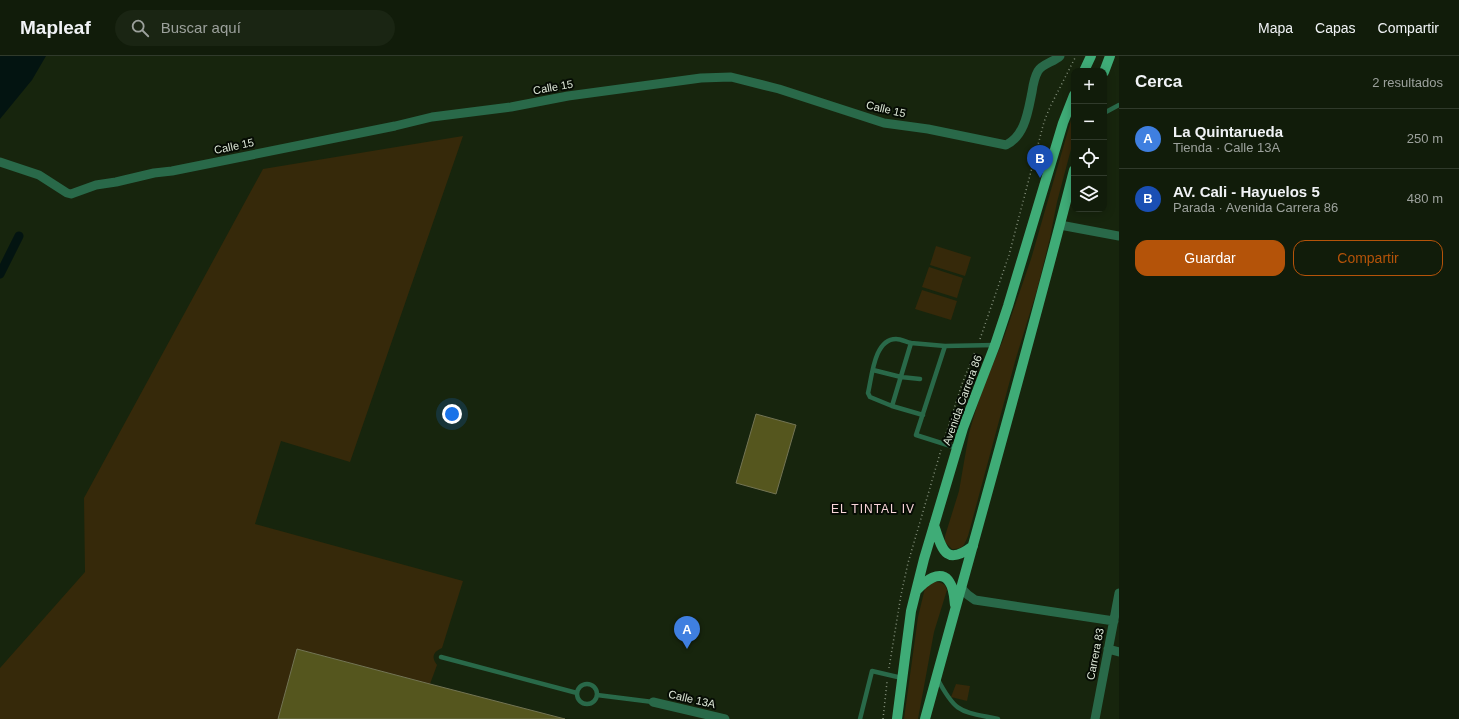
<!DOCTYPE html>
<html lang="es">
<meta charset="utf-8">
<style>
:root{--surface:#111c0a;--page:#1a2513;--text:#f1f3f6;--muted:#9ca19c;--line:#303a2b;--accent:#b45309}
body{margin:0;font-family:Helvetica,sans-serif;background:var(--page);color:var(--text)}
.controls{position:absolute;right:12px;top:12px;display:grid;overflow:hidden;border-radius:8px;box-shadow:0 2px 10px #0003}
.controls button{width:36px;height:36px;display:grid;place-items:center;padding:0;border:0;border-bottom:1px solid var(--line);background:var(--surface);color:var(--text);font:20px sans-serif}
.you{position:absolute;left:452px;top:358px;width:14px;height:14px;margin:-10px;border:3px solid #fff;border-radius:50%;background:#1a73e8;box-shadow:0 0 0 6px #1a73e833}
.badge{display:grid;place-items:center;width:26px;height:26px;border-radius:50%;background:var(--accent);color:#fff;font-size:13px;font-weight:700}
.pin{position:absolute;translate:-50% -33px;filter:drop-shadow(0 1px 2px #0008)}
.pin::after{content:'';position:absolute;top:21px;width:14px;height:12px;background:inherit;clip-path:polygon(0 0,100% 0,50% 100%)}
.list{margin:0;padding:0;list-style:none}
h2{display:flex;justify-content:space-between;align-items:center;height:52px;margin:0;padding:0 16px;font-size:17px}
h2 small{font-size:13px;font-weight:400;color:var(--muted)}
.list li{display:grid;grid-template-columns:26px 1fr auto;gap:12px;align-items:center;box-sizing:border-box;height:60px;padding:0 16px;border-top:1px solid var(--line)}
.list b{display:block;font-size:15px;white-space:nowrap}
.list p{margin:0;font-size:13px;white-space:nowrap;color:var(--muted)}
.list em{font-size:13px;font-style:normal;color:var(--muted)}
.actions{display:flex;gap:8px;padding:12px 16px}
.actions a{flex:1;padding:9px 0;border:1px solid var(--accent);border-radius:12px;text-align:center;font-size:14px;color:var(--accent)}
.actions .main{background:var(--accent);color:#fff}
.icon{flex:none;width:22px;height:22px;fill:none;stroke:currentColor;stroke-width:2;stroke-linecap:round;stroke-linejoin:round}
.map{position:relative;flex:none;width:1119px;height:663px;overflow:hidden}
header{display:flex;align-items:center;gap:24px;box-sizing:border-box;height:56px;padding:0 20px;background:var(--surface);border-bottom:1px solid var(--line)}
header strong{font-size:19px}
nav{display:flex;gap:22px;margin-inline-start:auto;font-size:14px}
.search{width:280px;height:36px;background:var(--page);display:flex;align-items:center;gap:10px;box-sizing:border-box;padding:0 14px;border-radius:22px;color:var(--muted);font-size:15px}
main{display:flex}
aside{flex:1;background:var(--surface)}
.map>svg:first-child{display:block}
.green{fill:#36290a}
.water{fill:#031411}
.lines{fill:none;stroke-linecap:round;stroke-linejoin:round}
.canal{stroke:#031411;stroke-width:9}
.building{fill:#55561e;stroke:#737454}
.path{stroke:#84907c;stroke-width:1.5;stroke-dasharray:1 3;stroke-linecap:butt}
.lane{stroke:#296949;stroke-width:4.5}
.street{stroke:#296949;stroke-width:9}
.primary{stroke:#3fac77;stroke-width:10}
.labels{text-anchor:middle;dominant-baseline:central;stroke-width:4;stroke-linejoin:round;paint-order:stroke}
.street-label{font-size:11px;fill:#dee8d8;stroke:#060c04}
.neighbourhood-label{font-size:12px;letter-spacing:1px;fill:#f7d4d8;stroke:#060c04}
</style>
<header>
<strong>Mapleaf</strong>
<div class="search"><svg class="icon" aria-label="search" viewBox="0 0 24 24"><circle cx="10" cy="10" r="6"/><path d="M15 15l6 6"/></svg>Buscar aquí</div>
<nav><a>Mapa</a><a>Capas</a><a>Compartir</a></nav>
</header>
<main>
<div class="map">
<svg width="1119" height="663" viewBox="0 0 1119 663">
<rect width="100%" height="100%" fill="#17250d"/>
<!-- green -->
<path class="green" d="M1074 54V82L1057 146 1050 182 1037 234 1016 302 968 480C964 489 964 493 952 493L945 486V480L959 435 969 377 977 350 985 327 1003 284 1031 203Z
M463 80 350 406 281 385 255 468 463 525 442 592C433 596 431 601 437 609L430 628 297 593 278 663H0V612L85 516 84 442 263 113Z
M936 190 971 201 965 220 930 209Z
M929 211 963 222 957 242 922 231Z
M922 234 957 245 951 264 915 253Z
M934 526C941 526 945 527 947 534L934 576 918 663H904L918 561 925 532Z
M956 628 970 630 967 645 951 641Z"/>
<!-- water -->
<path class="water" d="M0 0H46L32 24 0 63Z"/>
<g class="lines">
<!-- canal -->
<path class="canal" d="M0 218 19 180"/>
</g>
<!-- building -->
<path class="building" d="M756 358 796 369 776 438 736 427Z
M297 593 430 628 565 663H278Z"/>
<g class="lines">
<!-- path -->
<path class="path" d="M980 283 1009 199 1044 66 1050 51 1076 0
M945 381 962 328 975 296
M889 612 901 539 908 507 941 394
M883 663 887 626"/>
<!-- lane -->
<path class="lane" d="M1104 57 1119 49
M911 287C906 286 901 283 896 283 874 283 872 321 868 337L870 341 892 350 923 359
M873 314 901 321 920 323
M892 350 911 287 945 290
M957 392 916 379 945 290 995 289
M441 601 577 637
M937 622C956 658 960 655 998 663
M577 638a10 10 0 1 1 20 0a10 10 0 1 1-20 0Z
M597 639 653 646
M860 663 872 615 902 622"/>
<!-- street -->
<path class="street" d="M0 106 39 119 67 137 71 138 96 129 116 126 154 117 172 115 395 70 432 61 511 51 568 40 701 22 731 21 779 33 884 67 928 73 1006 89C1025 80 1028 55 1032 36 1033 29 1034 22 1038 15 1042 8 1054 6 1060 0
M1060 169 1119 180
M961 532 968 539 975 544 1114 565
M1108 593 1119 596
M653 646 725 663
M1095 663 1119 537"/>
<!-- primary -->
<path class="primary" d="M1084 15 1091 0
M1104 16 1110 0
M934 469C942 493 945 511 973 490
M916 535C924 526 941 511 950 527 954 533 954 541 955 549
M897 663 911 555 924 503 963 372 995 289 1008 250 1063 67 1074 39
M925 663C975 480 1027 298 1074 114"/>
</g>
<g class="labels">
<!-- street labels -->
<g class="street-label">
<text transform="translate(553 31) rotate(-10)">Calle 15</text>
<text transform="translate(886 53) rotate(13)">Calle 15</text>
<text transform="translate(234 90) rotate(-12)">Calle 15</text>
<text transform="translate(962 344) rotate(-70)">Avenida Carrera 86</text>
<text transform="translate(1095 598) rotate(-79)">Carrera 83</text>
<text transform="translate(692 643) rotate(13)">Calle 13A</text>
</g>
<!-- neighbourhood labels -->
<g class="neighbourhood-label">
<text x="873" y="453">EL TINTAL IV</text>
</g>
</g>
</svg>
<div class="controls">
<button>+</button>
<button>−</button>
<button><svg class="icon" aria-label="locate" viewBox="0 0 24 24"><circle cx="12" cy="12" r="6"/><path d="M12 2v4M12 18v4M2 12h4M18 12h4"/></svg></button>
<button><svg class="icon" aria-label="layers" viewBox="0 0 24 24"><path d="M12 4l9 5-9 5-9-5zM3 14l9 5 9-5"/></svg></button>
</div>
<div class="you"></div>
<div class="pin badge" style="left:687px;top:593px;background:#3f7fe0">A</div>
<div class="pin badge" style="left:1040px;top:122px;background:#1a4fb4">B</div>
</div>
<aside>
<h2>Cerca<small>2 resultados</small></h2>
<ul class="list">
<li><span class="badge" style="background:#3f7fe0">A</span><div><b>La Quintarueda</b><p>Tienda · Calle 13A</p></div><em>250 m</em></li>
<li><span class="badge" style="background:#1a4fb4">B</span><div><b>AV. Cali - Hayuelos 5</b><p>Parada · Avenida Carrera 86</p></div><em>480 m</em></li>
</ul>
<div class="actions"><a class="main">Guardar</a><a>Compartir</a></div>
</aside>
</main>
